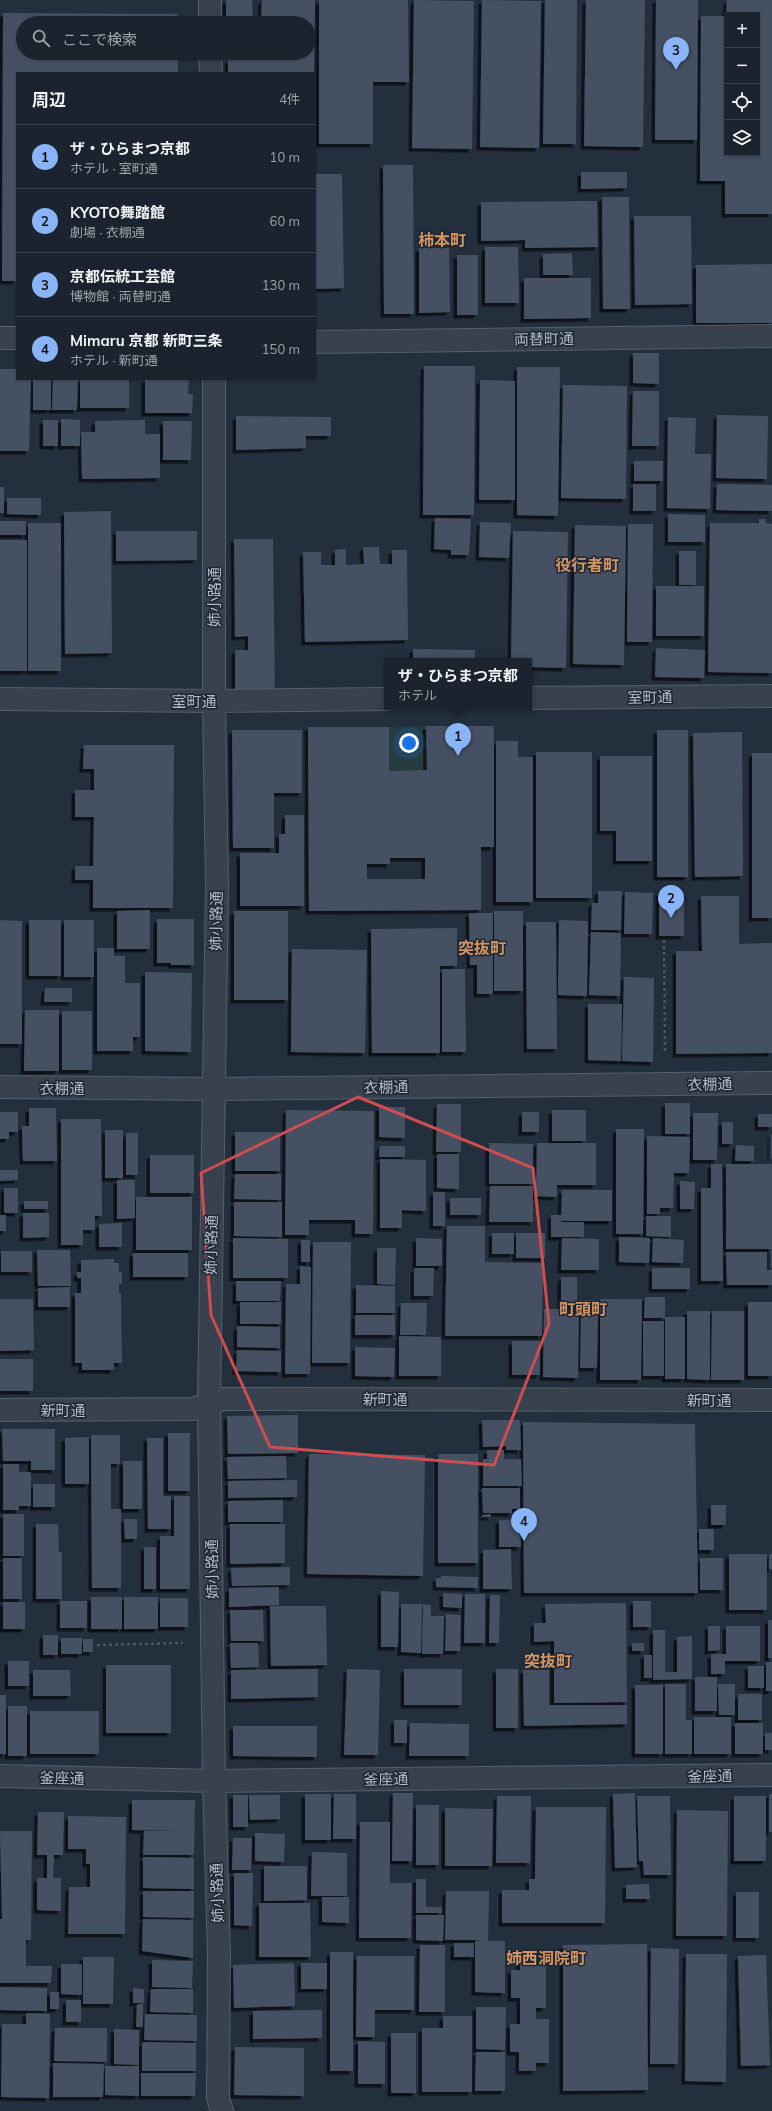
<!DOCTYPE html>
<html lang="ja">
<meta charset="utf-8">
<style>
:root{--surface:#1b232e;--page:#282f3a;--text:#f1f3f6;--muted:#a0a4aa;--line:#39404a;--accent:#8ab4f8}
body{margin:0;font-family:Mulish,"Noto Sans JP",sans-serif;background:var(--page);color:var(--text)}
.controls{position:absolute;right:12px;top:12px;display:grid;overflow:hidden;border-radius:0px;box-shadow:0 1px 3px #0004}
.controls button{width:36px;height:36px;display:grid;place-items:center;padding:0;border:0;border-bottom:1px solid var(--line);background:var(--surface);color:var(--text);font:20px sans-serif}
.you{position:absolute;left:409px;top:743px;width:14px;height:14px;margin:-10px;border:3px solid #fff;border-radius:50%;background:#1a73e8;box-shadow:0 0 0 6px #1a73e833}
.badge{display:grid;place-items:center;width:26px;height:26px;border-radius:50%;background:var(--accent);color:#111;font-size:13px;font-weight:700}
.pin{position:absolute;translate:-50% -33px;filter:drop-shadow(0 1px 2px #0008)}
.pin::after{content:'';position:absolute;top:21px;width:14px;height:12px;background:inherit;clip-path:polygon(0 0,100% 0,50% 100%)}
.popup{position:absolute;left:384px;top:658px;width:148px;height:52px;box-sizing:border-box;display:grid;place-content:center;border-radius:0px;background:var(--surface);filter:drop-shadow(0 1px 3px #0005);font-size:13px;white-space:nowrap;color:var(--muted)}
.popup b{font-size:15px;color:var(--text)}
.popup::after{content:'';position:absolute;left:50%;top:100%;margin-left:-8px;border:8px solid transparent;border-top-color:var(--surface)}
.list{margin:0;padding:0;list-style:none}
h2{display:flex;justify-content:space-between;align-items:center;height:52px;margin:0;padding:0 16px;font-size:17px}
h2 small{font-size:13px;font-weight:400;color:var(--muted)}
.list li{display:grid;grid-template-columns:26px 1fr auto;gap:12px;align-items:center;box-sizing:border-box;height:64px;padding:0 16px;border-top:1px solid var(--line)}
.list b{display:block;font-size:15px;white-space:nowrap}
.list p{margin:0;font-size:13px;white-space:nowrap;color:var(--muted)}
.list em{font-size:13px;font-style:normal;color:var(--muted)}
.icon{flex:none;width:22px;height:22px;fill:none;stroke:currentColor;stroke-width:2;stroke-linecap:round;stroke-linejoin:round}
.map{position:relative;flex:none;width:772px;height:2111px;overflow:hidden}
.search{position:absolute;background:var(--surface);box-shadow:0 1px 3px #0004;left:16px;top:16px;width:300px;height:44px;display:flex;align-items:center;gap:10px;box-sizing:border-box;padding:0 14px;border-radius:22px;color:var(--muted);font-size:15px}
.panel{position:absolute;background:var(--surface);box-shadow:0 1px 3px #0004;left:16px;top:72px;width:300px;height:308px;border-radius:0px}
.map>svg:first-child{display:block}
.green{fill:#263c3f}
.building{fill:#455162;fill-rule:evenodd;filter:url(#shadow)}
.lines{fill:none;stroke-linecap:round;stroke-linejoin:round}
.minor-casing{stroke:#565f6c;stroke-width:24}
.path{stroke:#44595c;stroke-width:2.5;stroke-dasharray:3 3;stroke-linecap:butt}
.minor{stroke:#38414e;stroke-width:22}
.marked{fill:none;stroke:#ce4d50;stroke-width:3;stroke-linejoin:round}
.labels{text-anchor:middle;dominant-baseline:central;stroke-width:3;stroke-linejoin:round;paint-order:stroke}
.street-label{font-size:15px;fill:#b4bcc9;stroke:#1d2633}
.neighbourhood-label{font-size:16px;font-weight:bold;fill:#d59563;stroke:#1d2633}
</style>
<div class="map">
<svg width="772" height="2111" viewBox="0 0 772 2111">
<defs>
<filter id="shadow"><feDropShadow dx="-3.5" dy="3.5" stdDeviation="0" flood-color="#0009"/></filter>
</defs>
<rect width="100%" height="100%" fill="#242f3e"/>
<!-- green -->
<path class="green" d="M426 726 427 770 389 771V727Z"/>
<!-- building -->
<path class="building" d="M226 0H252L253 23H226Z
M262 0H315L314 73H228V60H261V53H309V23H261Z
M319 0H408L409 82H373V144H319Z
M414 0 474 1 472 149 412 148Z
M482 0 541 1 539 148 480 147Z
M545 0H577L576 144H543Z
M586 0H645L643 147 584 146Z
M656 0H698L697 140H655Z
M727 0H772V214H725V181H700L701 16H727V153H757V15H726Z
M3 13 178 14V23H23V53H178V73H17V281H2Z
M383 165H413L414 314H384Z
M581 172H627V188L581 189Z
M315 174H342L344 288 315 289Z
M602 197H629L630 309H603Z
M597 201 598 247 525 248V240L481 241V202Z
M634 216H691L692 304 635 305Z
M485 247H518L519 303H485Z
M419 248H449L450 312 419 313Z
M572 253 573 275H543V254Z
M457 255H478V315H457Z
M772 264V323H696V265Z
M524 278H591V318L524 319Z
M633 353H659V384L633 383Z
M424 366H475L474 515H423Z
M517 367H560L558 516 517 515Z
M0 369H17V379H31L29 451H0Z
M33 379H51V410H33Z
M53 379H78L77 410H52Z
M80 379H129V408H80Z
M145 379H189L188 394H193L192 413H145Z
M480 380 515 381V500H479Z
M563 385 627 386 626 499 561 498Z
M633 391H659V446H632Z
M717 415 768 416 767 479 716 478Z
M236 416 331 417V436H306V448L236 450Z
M668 417 696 418 695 454H711L710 509 667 508Z
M61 419 80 420V446H61Z
M43 420H58V446H43Z
M145 420V434H160V478L82 479 81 432H95V421Z
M163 421H192L191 460H163Z
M634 461H663V481H634Z
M633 484H656V511H633Z
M717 484 772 485V511L716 510Z
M0 487H4V513H0Z
M7 498H41V515L7 514Z
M111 511 112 653 65 654 64 512Z
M668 514 705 515V542H668Z
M435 518 471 519 469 555H451V550L434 549Z
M759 519H766L765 523 772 524V673L708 672 710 523H759Z
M0 521H26V535H0Z
M480 522 511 523 509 558 479 557Z
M28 523H61V671H28Z
M628 524H653L652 642H627Z
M575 525 626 526 624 665 573 664Z
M116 531H197V560L116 561Z
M513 531 568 532 566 668 529 667V661H511Z
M234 539H273L275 697 235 698V650H248V636L235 637Z
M0 540H27V671H0Z
M363 547H379L380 564H392V550H407L408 640 305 642 303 552H321V565H335V550L346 549V565L364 564Z
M679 551H696V585H679Z
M656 586H704V636H656Z
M656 648 705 650 704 678 655 677Z
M413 649 475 650V661H413Z
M426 726H494V847H481V910L309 911 308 727H389V771L427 770ZM390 858H425V879H367V864H390Z
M232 730H302V793H274V848H233Z
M657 730H688V877H657Z
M742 732 743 876 695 877 693 733Z
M496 741H518V757H533V902H496Z
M84 745H174L173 908H93V880H75V866H93L94 817H75V790H94V769H83Z
M536 752H592V898H536Z
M752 753H772V918H752Z
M600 756H652V861H616V831H600Z
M285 815H304V906H240V853H279V834H285Z
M598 891H622L621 930H591L592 903H598Z
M625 892 653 893 652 934H624Z
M659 892H684V936H659Z
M701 896H739V944L772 943V1053L676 1054V951H702Z
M150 910V949H117V911Z
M234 911H288V1000H234Z
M494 911H523V991H494Z
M469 913H493V994H477V965H470Z
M157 919H194V965H171V963H157Z
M0 920 22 921V1044H0Z
M29 920H61V976H29Z
M64 920H94V977H64Z
M559 920 588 921 587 996 558 995Z
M526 922H556L557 1049H527Z
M457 928V966H440V1053H372L371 929Z
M591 932 621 933 620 996 589 995Z
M97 948H114V956H125V983H140V1037H133V1051H97Z
M292 949 367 950 365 1053 291 1052Z
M442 969H465L466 1052H442Z
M145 972 192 973 191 1052 145 1051Z
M624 977 654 978 653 1062 622 1061Z
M45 988H72V1002H44Z
M588 1004H622L621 1061 588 1060Z
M25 1010H59V1071H24Z
M62 1011H92V1070H62Z
M665 1103H690V1134H665Z
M437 1104H461V1152H436Z
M379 1107H405V1138L379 1137Z
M29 1108H56L57 1161H23L22 1126H29Z
M286 1110 374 1111 373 1234H355V1220H309V1235H285Z
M552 1110H586V1141H552Z
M0 1112H18V1132H9V1139H0Z
M522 1112H539V1132H522Z
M693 1113H718L717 1160H693Z
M758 1114H772V1127H758Z
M61 1119H101L102 1216H95V1230H83V1245H61Z
M722 1122H733V1144H722Z
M616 1129H644L643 1234H616Z
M105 1130H123V1178H105Z
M235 1132H280V1171H235Z
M126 1133H138V1175H126Z
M771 1134H772V1158H771Z
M647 1136 690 1137 689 1173H674L673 1208H660V1214H647Z
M489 1143 533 1144V1184H489Z
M537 1143H596V1185H557V1197L536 1196Z
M736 1145 754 1146V1161H735Z
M380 1146H405V1157H379Z
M437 1154H459V1189L437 1188Z
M150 1155H194V1193H150Z
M380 1159 426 1160V1211L402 1210V1228H380Z
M711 1164H722L723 1281H701V1188H711Z
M726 1164H772V1249H726Z
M0 1170H18V1180L0 1181Z
M235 1174H281V1200L234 1199Z
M117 1180H135V1218L117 1219Z
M680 1181 695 1182 694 1209H680Z
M490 1186H533V1222H489Z
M4 1188H18V1213H4Z
M562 1190H612V1221H561Z
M433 1192H445V1226H433Z
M136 1197H192V1250H136Z
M450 1198H481V1215H450Z
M24 1201H48V1209H24Z
M234 1202H282V1237L234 1236Z
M23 1213H49V1237L23 1238Z
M0 1215H6V1231H0Z
M551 1215H561V1225V1222H584V1237H551Z
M646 1216H671V1237L646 1236Z
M122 1223V1247H99V1224Z
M447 1226H485V1262L543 1263 542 1336H445Z
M492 1233H514V1254H492Z
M516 1233H545V1258H516Z
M619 1237 650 1238 649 1263 619 1262Z
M233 1238 288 1239V1278H233Z
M416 1238 442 1239V1266H416Z
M562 1238 599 1239V1270H561Z
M653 1238 684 1240 683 1263 652 1262Z
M301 1240H310V1262H301Z
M313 1242H351L350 1363H312Z
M377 1248H396L395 1285 377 1284Z
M37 1250H70L71 1286H38Z
M771 1250H772V1267H771Z
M1 1251H32V1272H1Z
M726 1252H767V1270H772V1285H727Z
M133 1253H188V1277H133Z
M114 1259V1263H119V1272H122V1284H119V1293H121L122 1363H114V1370H82V1363H75V1293H81V1278H77V1272H81V1260Z
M300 1266 311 1267 310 1374H285L286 1284H300Z
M414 1268H434L433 1296H414Z
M652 1268H690V1289H652Z
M561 1277H577V1306H561Z
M236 1281H281L280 1301H236Z
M356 1285 395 1286V1313H356Z
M70 1287V1307H38V1288Z
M645 1297H665V1317H685V1379H665V1318H644Z
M0 1299H33L34 1350 0 1351Z
M600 1299H642L641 1380H600Z
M578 1300H597V1310H578Z
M240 1302H281V1324H240Z
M748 1302H772V1376H748Z
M401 1303H427L426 1335H400Z
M544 1309H565V1313H579L578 1378 543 1377Z
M687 1311H710V1380L687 1379Z
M712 1311H744V1380H711Z
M581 1313 598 1314 597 1368H580Z
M355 1315H395V1335H355Z
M643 1321H664V1376H643Z
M237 1326 280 1327V1348L237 1347Z
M399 1336 441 1337V1376H399Z
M512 1341H540V1375H512Z
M355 1347 395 1348 394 1377 355 1376Z
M237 1350 281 1351V1372L236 1371Z
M0 1359H33V1391H0Z
M298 1415V1453L228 1454 227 1416Z
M482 1420H520L521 1450H506V1446L483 1447Z
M523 1422 695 1424 698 1593H524Z
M2 1429H55V1470H31V1461H3Z
M168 1433H190V1491H168Z
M91 1435H120V1464H111V1509H121V1588H92Z
M89 1437V1484H65V1438Z
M147 1438H163V1496H171V1529H148Z
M487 1450H504V1459H521L522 1486H483V1459H487Z
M309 1454 425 1455 423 1576 307 1574Z
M438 1454H478V1563H438Z
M286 1456 287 1478 228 1479 227 1457Z
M123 1461H142V1509H123Z
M3 1464H19V1472H31V1506H19V1510H3Z
M297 1480V1497L228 1498V1481Z
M33 1484H55V1507H33Z
M482 1488H520V1509H512V1513H483Z
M174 1496H190V1589H160V1536H174Z
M283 1500V1522H228V1501Z
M711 1505H726V1525H711Z
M3 1514H24V1556H3Z
M491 1514V1517H482V1515Z
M124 1519H137V1539H125Z
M520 1519 521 1547H499V1520Z
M36 1524H58L59 1552H62V1599H36Z
M230 1524H285V1563L230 1564Z
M699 1529H714V1550H699Z
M144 1547H156V1589H144Z
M511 1549 512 1589H483V1550Z
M729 1554H767V1610H729Z
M769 1554H772V1569H769Z
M3 1558H22V1599H3Z
M700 1558H723V1590H700Z
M290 1567V1585L232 1586 231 1568Z
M441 1576 478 1577V1588L436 1587V1578H441Z
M279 1587V1605L229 1607V1588Z
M381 1591 399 1592 398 1647H381Z
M443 1593 462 1594V1608L443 1607Z
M465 1594H485V1643H464Z
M490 1595H500L499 1643H489Z
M91 1597H122V1629H91Z
M124 1597H158V1629H124Z
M160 1598H188V1627H160Z
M60 1601H87V1628H60Z
M633 1601H651V1627H633Z
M3 1602H25V1629H3Z
M626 1603 627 1702 554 1703V1641L534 1642V1623H546L545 1604Z
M401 1604H422L421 1653 401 1652Z
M423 1604 431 1605V1616H444L443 1654H422Z
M270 1606H326L327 1665 271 1666Z
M230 1610H263L264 1641H231Z
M446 1614 461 1615 460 1651H445Z
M768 1620H772V1658H768Z
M708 1626H720V1650L708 1651Z
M726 1626H760V1661H725V1674H711V1654H726Z
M653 1630H665V1672H677V1637L692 1636V1679L653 1680Z
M43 1635H58V1655H43Z
M61 1638H82V1654H61Z
M83 1639H93V1652H83Z
M230 1643H258L259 1667 231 1668Z
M632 1643H644V1651H632Z
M644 1655H652V1678H644Z
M8 1661H29V1686H8Z
M766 1662H772V1691H766Z
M106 1665H171V1733H106Z
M748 1666H764V1688H748Z
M318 1669V1697L231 1699V1670Z
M347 1669 380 1670 378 1755H344Z
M404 1669H462V1705H404Z
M496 1669H518V1728H496Z
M33 1670H70L71 1696H33Z
M523 1670H549V1705H627V1724L524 1726Z
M695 1677H717V1711H695Z
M665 1684H686V1720H692V1754H665Z
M718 1684H735V1715H719Z
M635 1685H663V1754H635Z
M738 1694H762V1720H738Z
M0 1695H6V1754H0Z
M8 1706H27V1756H8Z
M30 1711H99V1754H30Z
M694 1717H731V1754H694Z
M394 1720H407V1743H394Z
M410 1723 469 1724V1756H409Z
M735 1723H763V1754H735Z
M233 1726H317V1757L233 1756Z
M765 1733H772V1750H765Z
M393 1793H413L412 1861H392Z
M635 1793 637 1867 615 1868 613 1794Z
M305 1794H331V1840H305Z
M334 1794H356V1839H333Z
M769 1794H772V1832H769Z
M233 1795H248V1827H233Z
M249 1795H280V1819L250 1820Z
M497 1796H531L530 1863H496Z
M637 1796H670L671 1875H644L643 1861H639Z
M734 1796H766V1861H734Z
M132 1800H195L194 1855H143L144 1831H181L132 1830Z
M416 1805H439V1865H416Z
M536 1807H606L605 1923H502V1890H529V1879H535Z
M445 1808 493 1809 492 1866H445Z
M677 1810 728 1811 727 1936H676Z
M38 1812H64L63 1855H54L53 1878H61V1911L37 1910V1878H47V1855H37Z
M68 1816 126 1817 125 1934H68L69 1887H90V1864H86V1849H68Z
M360 1822H390V1883H412L411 1938H359Z
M0 1831H32L31 1940H26V1966H52L51 1983H0V1919H2Z
M255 1833 285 1834 284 1862 255 1861Z
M233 1838H252L251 1870H232Z
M312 1852 347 1853V1896H311Z
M143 1857 194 1858V1889L143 1888Z
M264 1866H307V1900L264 1901Z
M234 1873H253L252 1926 234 1925Z
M416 1879H426V1907H442V1913H416Z
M649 1884 650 1899H626V1885Z
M143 1891H194V1918L143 1917Z
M446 1891H489L488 1941H505V1993L475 1992V1941L483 1940H445Z
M736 1892H759V1938H736Z
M322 1897H349V1923L322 1922Z
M259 1903H310L311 1957H259Z
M416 1915H444L443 1941 416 1940Z
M143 1919 193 1920V1958L142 1951Z
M454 1943H474V1957H454Z
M647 1944 648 2090 563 2091V1945Z
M420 1945H445V2012H419Z
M651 1948 679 1949 678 2064H650Z
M330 1952H353V2071H330Z
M686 1954H727L726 2082 685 2081Z
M766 1955 770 2065 741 2066 738 1956Z
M357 1956H414V2010H375V2037H356Z
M83 1957H114L113 2004H83Z
M152 1960 193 1961 192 1988 152 1987Z
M520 1960H537V1965H546V2008H536V2019H549V2063H536V2071H519V2052H510V2024H520V1998H511V1970H520Z
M294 1963 295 2006 234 2008 233 1965Z
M301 1963H327V1989H301Z
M61 1964H82V1995L61 1994Z
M0 1987 47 1988V2011L0 2010Z
M133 1988 144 1989V2003H133Z
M151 1989H193V2013L150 2012Z
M50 1992H59V2009H50Z
M66 2000H81V2022H66Z
M137 2004H143V2027H136Z
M476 2007H506L505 2050 476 2049Z
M322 2010V2038L253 2039V2011Z
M26 2013 50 2014 49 2098 1 2097 2 2024H26Z
M145 2014 197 2015V2041L144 2040Z
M443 2016H472V2092H422V2028H443Z
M55 2028H107V2062L54 2061Z
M114 2029 139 2030V2065L114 2064Z
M391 2033H416V2093H391Z
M358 2041 385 2042V2084H358Z
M142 2042 196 2043V2071H142Z
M235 2047 304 2048V2096L234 2095Z
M476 2052H505V2091H475Z
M53 2063 104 2064 103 2097H53Z
M105 2066H139V2096L105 2095Z
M141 2073H196L195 2096H141Z"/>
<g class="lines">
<defs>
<path id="minor" d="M210 0V23
M210 53 211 73
M0 338H17
M315 342 772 336
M214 379V701L217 887 209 1404 214 1781 219 1955 218 2098 222 2111
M529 698 772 696
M0 699 214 701 387 699
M0 1087 214 1089 772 1083
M0 1410 193 1409 223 1399 772 1400
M0 1776 214 1781 772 1775"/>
</defs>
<!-- minor casing -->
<use href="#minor" class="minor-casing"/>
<!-- path -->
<path class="path" d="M664 940 665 1054
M97 1645 183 1643"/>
<!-- minor -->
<use href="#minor" class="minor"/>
</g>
<!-- marked area -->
<path class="marked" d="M358 1097 533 1168 549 1324 494 1465 270 1447 211 1315 201 1173Z"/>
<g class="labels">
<!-- street labels -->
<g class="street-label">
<text transform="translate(544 339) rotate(-1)">両替町通</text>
<text transform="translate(214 597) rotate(-90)">姉小路通</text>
<text transform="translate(650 697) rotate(-1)">室町通</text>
<text x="194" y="701">室町通</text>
<text transform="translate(216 921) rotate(-89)">姉小路通</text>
<text transform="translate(710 1084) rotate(-1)">衣棚通</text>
<text transform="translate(386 1087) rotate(-1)">衣棚通</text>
<text x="62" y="1088">衣棚通</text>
<text transform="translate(211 1245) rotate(-89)">姉小路通</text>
<text x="385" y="1399">新町通</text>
<text x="709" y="1400">新町通</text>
<text x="63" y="1410">新町通</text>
<text transform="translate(212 1569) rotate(-91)">姉小路通</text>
<text transform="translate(710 1776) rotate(-1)">釜座通</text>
<text transform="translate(62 1778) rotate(1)">釜座通</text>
<text transform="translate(386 1779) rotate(-1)">釜座通</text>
<text transform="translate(217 1893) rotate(-92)">姉小路通</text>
</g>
<!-- neighbourhood labels -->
<g class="neighbourhood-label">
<text x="442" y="240">柿本町</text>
<text x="587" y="565">役行者町</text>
<text x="482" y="948">突抜町</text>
<text x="583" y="1309">町頭町</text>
<text x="548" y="1661">突抜町</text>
<text x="546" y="1958">姉西洞院町</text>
</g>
</g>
</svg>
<div class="controls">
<button>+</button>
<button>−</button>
<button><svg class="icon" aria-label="locate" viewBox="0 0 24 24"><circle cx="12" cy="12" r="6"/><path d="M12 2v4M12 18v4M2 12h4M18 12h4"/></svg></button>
<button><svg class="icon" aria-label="layers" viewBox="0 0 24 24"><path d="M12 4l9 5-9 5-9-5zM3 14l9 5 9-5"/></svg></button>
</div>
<div class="you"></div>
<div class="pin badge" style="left:458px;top:756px">1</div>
<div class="popup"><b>ザ・ひらまつ京都</b>ホテル</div>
<div class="pin badge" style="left:671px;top:918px">2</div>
<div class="pin badge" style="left:676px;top:70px">3</div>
<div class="pin badge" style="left:524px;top:1541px">4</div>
<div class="search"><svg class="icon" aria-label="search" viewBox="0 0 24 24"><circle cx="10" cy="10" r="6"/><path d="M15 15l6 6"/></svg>ここで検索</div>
<section class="panel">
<h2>周辺<small>4件</small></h2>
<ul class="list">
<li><span class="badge">1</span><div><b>ザ・ひらまつ京都</b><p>ホテル · 室町通</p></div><em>10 m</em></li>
<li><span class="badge">2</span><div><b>KYOTO舞踏館</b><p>劇場 · 衣棚通</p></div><em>60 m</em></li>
<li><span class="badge">3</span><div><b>京都伝統工芸館</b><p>博物館 · 両替町通</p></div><em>130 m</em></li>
<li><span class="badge">4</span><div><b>Mimaru 京都 新町三条</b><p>ホテル · 新町通</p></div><em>150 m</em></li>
</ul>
</section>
</div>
